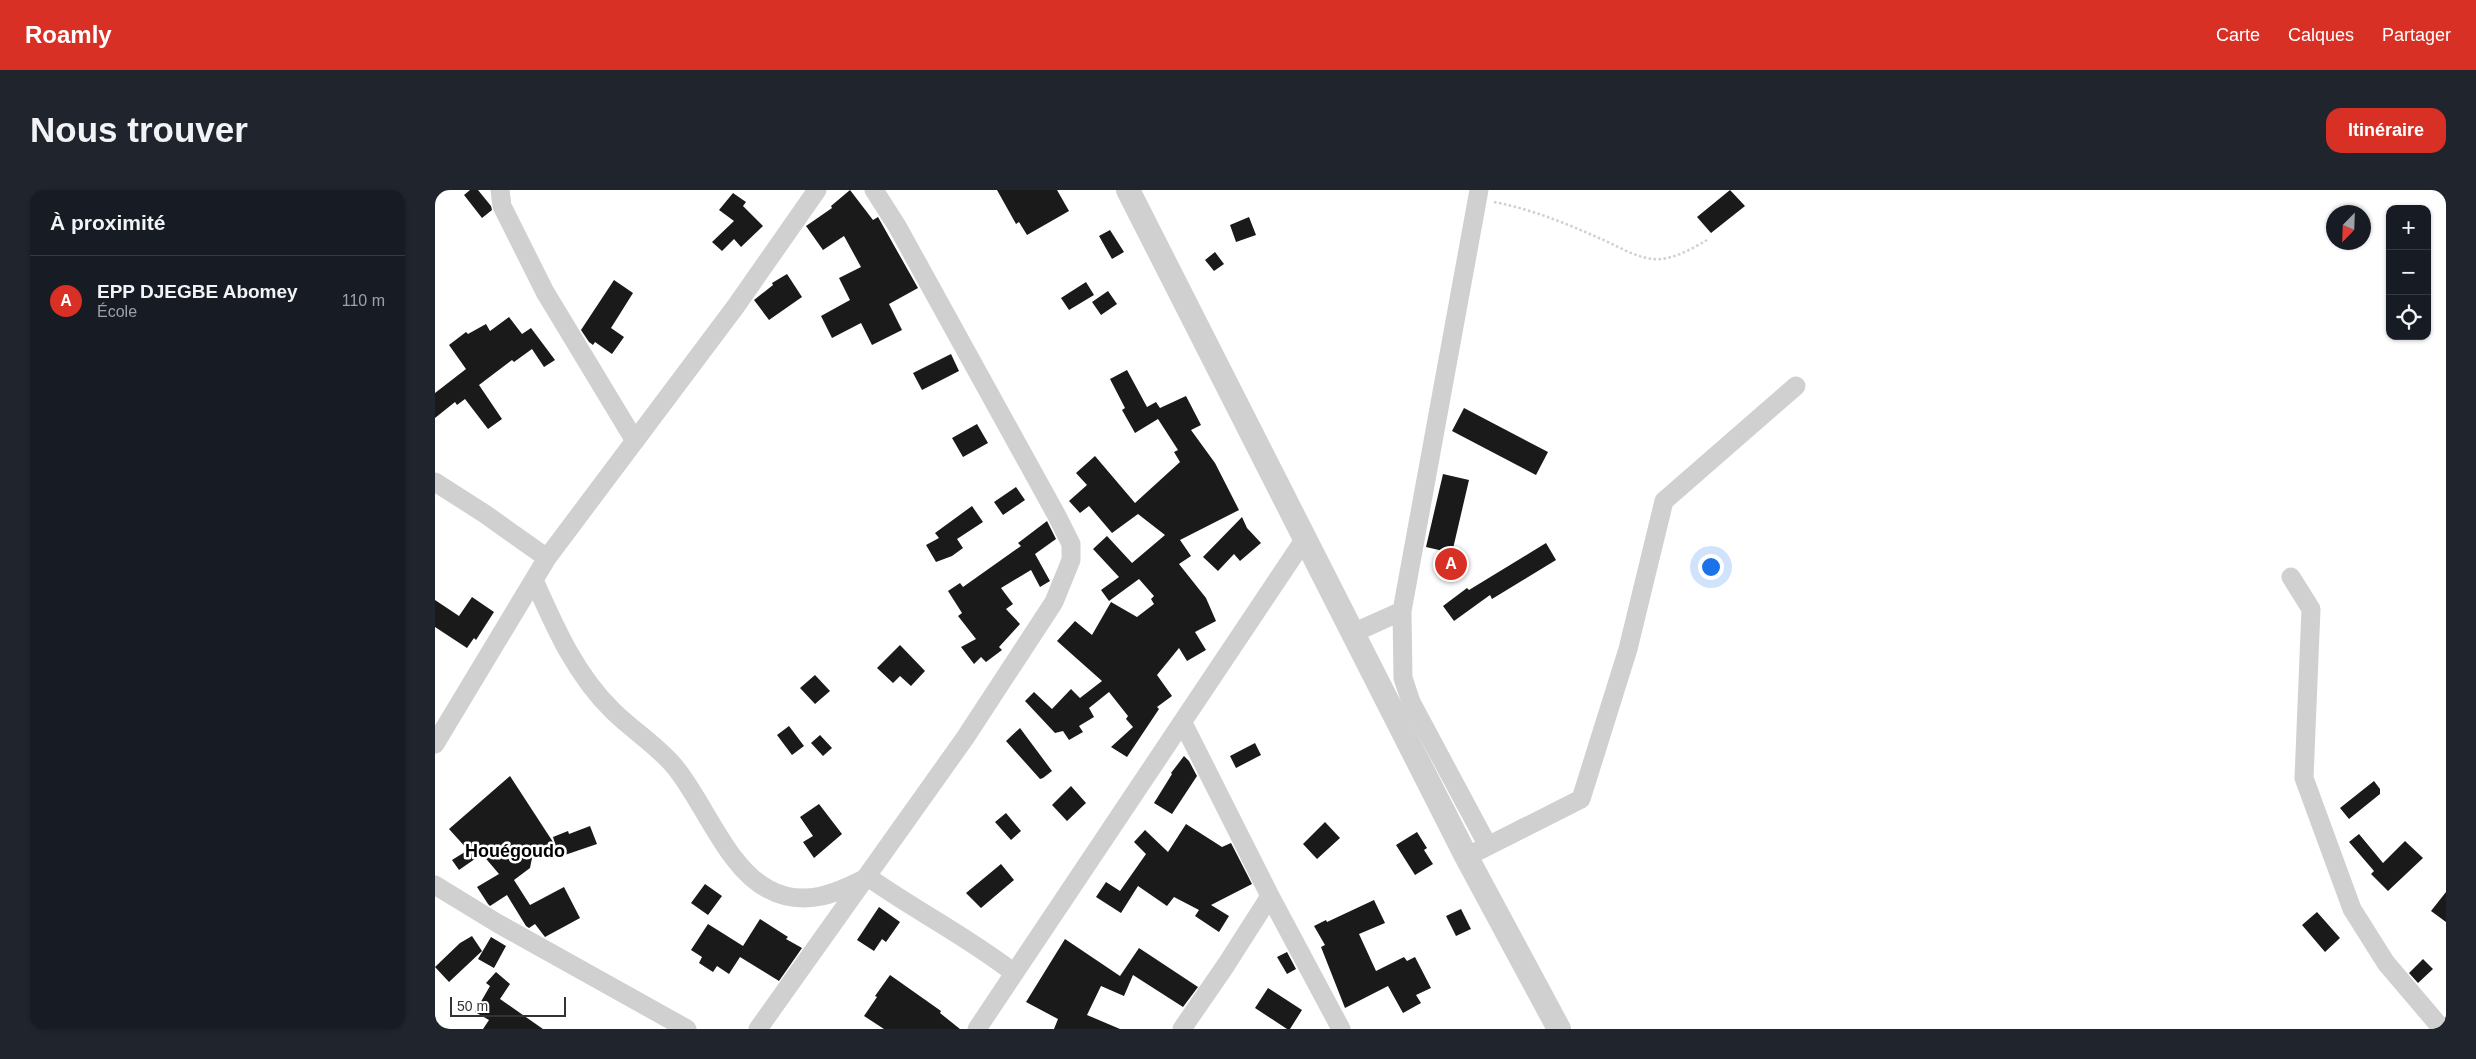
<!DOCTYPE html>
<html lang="fr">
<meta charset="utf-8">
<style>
:root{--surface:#171b24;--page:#20242c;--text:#f1f3f6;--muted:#9ea1a6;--line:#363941;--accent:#d93025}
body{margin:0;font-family:Helvetica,sans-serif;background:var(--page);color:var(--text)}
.controls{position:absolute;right:15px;top:15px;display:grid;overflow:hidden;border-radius:10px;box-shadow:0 1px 4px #0004}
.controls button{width:45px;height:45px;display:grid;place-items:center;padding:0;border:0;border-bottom:1px solid var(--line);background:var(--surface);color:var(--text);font:25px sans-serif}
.compass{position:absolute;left:1891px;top:15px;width:45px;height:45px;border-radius:50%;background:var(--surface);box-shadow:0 1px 4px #0004;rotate:203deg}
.scale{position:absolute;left:15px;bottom:12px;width:116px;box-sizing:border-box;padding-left:5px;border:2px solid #333;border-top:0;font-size:14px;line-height:18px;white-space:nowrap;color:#333;-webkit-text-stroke:4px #fff;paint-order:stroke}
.you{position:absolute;left:1275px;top:376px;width:18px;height:18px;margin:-12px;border:4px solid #fff;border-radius:50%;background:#1a73e8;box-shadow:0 0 0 8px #1a73e833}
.badge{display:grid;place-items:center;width:32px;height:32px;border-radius:50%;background:var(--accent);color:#fff;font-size:16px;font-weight:700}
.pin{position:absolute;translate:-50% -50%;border:2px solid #fff;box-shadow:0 1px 5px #0006}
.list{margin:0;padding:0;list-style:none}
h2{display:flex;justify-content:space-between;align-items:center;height:65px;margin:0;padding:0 20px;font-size:21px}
h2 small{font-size:16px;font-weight:400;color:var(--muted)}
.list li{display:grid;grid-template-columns:32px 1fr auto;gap:15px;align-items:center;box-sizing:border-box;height:90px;padding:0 20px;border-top:1px solid var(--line)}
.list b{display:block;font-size:19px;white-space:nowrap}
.list p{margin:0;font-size:16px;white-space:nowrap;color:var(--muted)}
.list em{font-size:16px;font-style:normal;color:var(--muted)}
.icon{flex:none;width:28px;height:28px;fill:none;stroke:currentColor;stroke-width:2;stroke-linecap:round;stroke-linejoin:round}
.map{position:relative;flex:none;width:2011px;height:839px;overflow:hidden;border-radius:15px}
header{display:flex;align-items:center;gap:30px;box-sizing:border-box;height:70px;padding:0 25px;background:var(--accent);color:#fff}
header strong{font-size:24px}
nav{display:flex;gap:28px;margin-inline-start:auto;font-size:18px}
.intro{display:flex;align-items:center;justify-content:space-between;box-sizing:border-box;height:120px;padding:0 30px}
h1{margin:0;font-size:35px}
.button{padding:12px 22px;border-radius:15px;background:var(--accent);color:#fff;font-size:18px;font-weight:700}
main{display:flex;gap:30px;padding:0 30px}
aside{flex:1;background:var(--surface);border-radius:15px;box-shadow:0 1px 4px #0004}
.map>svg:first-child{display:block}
.building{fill:#1a1a1a}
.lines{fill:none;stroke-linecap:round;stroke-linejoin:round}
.path{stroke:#d0d0d0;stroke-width:2.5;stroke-dasharray:2.5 2.5;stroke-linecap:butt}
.minor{stroke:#d0d0d0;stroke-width:19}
.tertiary{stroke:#d0d0d0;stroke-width:24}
.labels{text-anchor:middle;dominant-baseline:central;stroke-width:5;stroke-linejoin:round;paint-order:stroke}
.quarter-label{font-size:18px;font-weight:bold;fill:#000;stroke:#fff}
</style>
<header>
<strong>Roamly</strong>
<nav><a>Carte</a><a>Calques</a><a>Partager</a></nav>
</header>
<div class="intro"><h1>Nous trouver</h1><a class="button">Itinéraire</a></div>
<main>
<aside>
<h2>À proximité<small></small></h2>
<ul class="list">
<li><span class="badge">A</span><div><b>EPP DJEGBE Abomey</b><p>École</p></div><em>110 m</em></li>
</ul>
</aside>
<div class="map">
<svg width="2011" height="839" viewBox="0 0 2011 839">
<rect width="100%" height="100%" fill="#fff"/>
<!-- building -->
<path class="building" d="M35 0H43L56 16 57 20 47 28 29 5Z
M415 0 438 30 443 27 483 98 454 114 467 140 437 155 426 133 397 148 386 126 415 110 404 88 426 77 409 46 388 60 371 36 397 18 396 16Z
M562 0H622L634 21 592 45 584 32 581 34Z
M1295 0 1310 16 1276 43 1262 27Z
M298 3 311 12 308 16 328 36 306 57 299 49 287 61 277 52 299 31 284 20Z
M814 27 821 45 801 52 795 35Z
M675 40 689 62 677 69 664 46Z
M780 62 789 74 779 81 770 70Z
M352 84 367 107 334 130 319 110 338 95 337 93Z
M179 90 198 103 176 138 189 147 177 164 160 152 158 155 154 152 146 140Z
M651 92 659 105 634 120 626 108Z
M673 101 682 114 666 125 657 112Z
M74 127 87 144 96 138 120 170 109 177 97 159 79 172 77 170 44 195 67 229 53 239 30 209 22 215 20 212 0 228V203L31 179 14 155 31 142 33 144 51 134 55 141Z
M516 164 524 181 487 200 478 183Z
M692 180 712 217 721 212 725 218 751 206 766 235 756 240 780 273 804 320 745 350 756 366 744 374 771 408 781 431 760 442 771 460 752 471 744 458 722 485 737 506 722 517 724 519 692 567 676 557 698 537 691 529 693 526 674 502 654 518 659 527 644 536 648 542 634 550 628 541 620 543 590 511 599 502 617 519 636 499 645 508 667 491 622 451 640 431 657 445 676 412 702 427 719 414 716 409 719 406 704 389 674 411 666 400 684 387 658 359 672 346 697 373 730 345 703 324 677 343 654 316 645 323 634 311 652 295 641 283 660 266 700 313 745 272 739 262 743 260 723 229 700 243 687 220 690 218 675 189Z
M1029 218 1113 262 1101 285 1017 241Z
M542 234 553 253 528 267 517 248Z
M1008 284 1034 290 1017 363 991 357Z
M581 297 590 310 568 325 559 312Z
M537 316 548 332 522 349 528 358 517 366 501 372 491 355 504 348 500 343Z
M807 327 812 338 826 353 805 371 799 364 783 381 768 367Z
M612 331 621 349 600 364 615 391 605 397 596 380 566 398 578 414 571 419 585 434 564 457 567 460 551 472 546 467 539 474 526 457 541 449 523 426 527 423 513 401 525 393 528 397 586 356 583 353Z
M1111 353 1121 370 1057 409 1055 405 1019 431 1008 416 1032 398 1034 400Z
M37 407 59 422 41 450 39 448 32 458 0 437V410L24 426Z
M465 455 490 481 476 496 465 486 458 493 442 478Z
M380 485 395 501 380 514 365 498Z
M354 536 369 556 357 565 342 545Z
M585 538 617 581 608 588 605 589 571 551Z
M385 545 397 558 388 566 376 553Z
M820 553 826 565 801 578 795 566Z
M749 566 754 571 762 586 737 624 719 613 737 584 736 583Z
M75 586 118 652 97 668 95 678 79 690 95 715 129 697 145 728 110 747 100 734 94 738 91 736 72 705 55 716 53 714 42 697 64 684 47 664 24 680 17 670 33 660 14 639Z
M1939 591 1945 599V604L1914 629 1905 618Z
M636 596 651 613 632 631 617 615Z
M384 614 407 644 379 668 368 652 378 646 365 627Z
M571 623 586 641 576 650 560 632Z
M890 632 905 648 882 669 868 654Z
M751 634 787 657 796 653 817 694 776 715 794 726 784 742 760 726 764 720 739 707 732 716 703 696 686 723 661 707 671 692 685 701 711 664 699 652 710 640 733 662Z
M155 636 162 654 124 667 118 647 133 641 134 644Z
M982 642 992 658 989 660 998 674 980 685 961 655Z
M1924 644 1948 673 1970 651 1988 668 1953 701 1936 684 1939 681 1914 652Z
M566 674 579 690 546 718 531 703Z
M270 694 287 706 273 725 256 713Z
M2011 702V732L1996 721Z
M939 710 950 733 924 744 941 781 969 767 972 771 980 767 996 798 981 805 986 813 968 823 953 796 910 818 886 757 890 755 879 736 891 730 892 732Z
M444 717 465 732 451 752 447 749 439 761 422 750Z
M1026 719 1036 739 1021 746 1011 726Z
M1882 722 1905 748 1890 762 1867 735Z
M325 729 353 747 351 749 367 758 344 791 305 767 294 784 282 776 278 782 264 773 267 767 256 760 273 734 308 756Z
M37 746 47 761 14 792 0 777 25 753Z
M56 747 71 756 59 778 43 769Z
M630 749 685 786 704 758 763 797 748 817 698 785 689 806 666 796 652 825 685 839H619L623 829 591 812Z
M852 762 861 779 852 784 842 767Z
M1988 769 1998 779 1983 793 1974 783Z
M61 782 75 794 65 809 108 839H48L54 830 40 822 55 796 51 793Z
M455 785 506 821 505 823 525 839H449L429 826 442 807 440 806Z
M833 798 867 820 855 839H852L820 818Z"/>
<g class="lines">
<!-- path -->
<path class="path" d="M1059 12C1096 19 1130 33 1164 48 1181 55 1199 67 1218 69 1235 71 1257 59 1272 50"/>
<!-- minor -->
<path class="minor" d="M65 0 67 16 110 102 200 251
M1044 0 967 421 968 488 976 512 1053 656
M0 292 50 324 112 368
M1856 387 1876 419 1869 588 1917 719 1951 773 2007 839
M99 390C120 437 140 484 178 521 197 540 223 556 240 577 269 612 292 678 333 699 368 718 401 704 433 687 481 721 533 747 579 783
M918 443 967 421
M748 533 835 706 906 839
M0 554 112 368 301 116 382 0
M1041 662 1146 609 1193 459 1229 311 1361 196
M0 695 62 733 252 839
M323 839 530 548 619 412 636 370V354L622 326 462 36 439 0
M542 839 871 347
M747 839 791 775 835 706"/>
<!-- tertiary -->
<path class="tertiary" d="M693 0 1031 666 1124 839"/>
</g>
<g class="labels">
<!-- quarter labels -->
<g class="quarter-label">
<text x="80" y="661">Houégoudo</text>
</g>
</g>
</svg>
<div class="controls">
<button>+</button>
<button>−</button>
<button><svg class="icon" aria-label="locate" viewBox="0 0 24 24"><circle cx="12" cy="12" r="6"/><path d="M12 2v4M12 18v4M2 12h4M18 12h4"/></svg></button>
</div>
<svg class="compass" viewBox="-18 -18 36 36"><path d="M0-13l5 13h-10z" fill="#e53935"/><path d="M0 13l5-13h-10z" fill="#9ea1a6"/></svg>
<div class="scale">50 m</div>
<div class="you"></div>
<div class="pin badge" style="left:1016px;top:374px">A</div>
</div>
</main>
